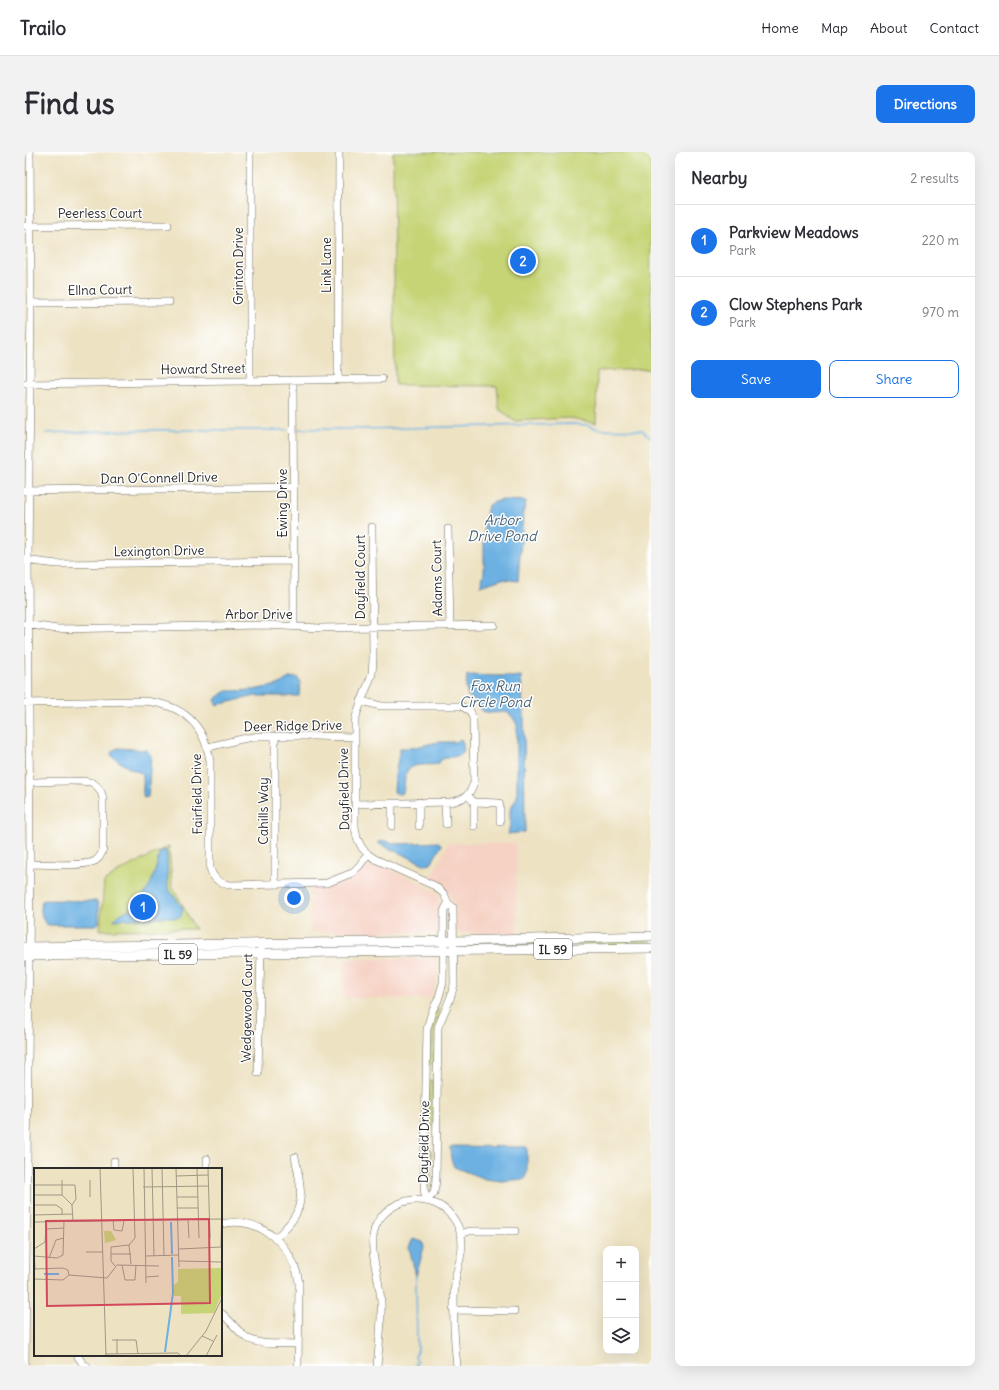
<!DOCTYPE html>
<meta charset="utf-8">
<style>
:root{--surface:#fff;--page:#f2f2f3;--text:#2b2b33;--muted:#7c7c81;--line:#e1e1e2;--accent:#1a73e8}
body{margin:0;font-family:Delius,sans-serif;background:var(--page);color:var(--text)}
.controls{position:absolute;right:12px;bottom:12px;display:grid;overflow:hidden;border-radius:8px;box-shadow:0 4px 16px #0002}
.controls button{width:36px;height:36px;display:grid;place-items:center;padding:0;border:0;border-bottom:1px solid var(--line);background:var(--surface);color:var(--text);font:20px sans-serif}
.you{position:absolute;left:270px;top:746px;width:14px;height:14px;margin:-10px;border:3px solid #fff;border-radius:50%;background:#1a73e8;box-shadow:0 0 0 6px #1a73e833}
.badge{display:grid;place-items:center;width:26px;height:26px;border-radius:50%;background:var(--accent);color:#fff;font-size:13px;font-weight:700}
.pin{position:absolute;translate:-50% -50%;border:2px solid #fff;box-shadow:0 1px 4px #0006}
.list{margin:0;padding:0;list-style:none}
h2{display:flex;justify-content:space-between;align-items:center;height:52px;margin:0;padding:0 16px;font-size:17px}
h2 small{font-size:13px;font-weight:400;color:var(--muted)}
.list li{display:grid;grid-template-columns:26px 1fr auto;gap:12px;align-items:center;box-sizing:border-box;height:72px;padding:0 16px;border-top:1px solid var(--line)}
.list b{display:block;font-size:15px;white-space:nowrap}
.list p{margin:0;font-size:13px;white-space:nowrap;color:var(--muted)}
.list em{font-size:13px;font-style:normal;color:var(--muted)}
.actions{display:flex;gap:8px;padding:12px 16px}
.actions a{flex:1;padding:9px 0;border:1px solid var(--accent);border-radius:8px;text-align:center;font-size:14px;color:var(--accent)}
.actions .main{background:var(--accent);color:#fff}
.icon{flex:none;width:22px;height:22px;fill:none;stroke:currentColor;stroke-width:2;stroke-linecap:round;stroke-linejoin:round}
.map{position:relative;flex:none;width:627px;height:1214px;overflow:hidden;border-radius:8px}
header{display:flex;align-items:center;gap:24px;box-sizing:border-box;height:56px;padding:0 20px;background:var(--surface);border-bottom:1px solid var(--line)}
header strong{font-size:19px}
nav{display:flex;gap:22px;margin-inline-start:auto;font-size:14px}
.intro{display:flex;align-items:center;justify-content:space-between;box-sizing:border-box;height:96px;padding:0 24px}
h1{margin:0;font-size:28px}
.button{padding:10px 18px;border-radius:8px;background:var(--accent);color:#fff;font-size:14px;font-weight:700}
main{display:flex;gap:24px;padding:0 24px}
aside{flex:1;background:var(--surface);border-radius:8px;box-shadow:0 4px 16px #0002}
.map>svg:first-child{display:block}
.built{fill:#f6d2c4}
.green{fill:#c6d476;stroke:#788050}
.water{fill:#6cb1e2;stroke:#4c6e86}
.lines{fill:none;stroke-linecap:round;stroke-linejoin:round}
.stream{stroke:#6cb1e2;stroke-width:1.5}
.minor-casing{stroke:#6f6b60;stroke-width:8}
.major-casing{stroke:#6f6b60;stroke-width:10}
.minor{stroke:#fff;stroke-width:7}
.major{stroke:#fff;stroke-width:9}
.labels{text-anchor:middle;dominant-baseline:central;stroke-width:3;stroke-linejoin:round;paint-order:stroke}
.shield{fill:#fff;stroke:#6b6b6b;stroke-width:1}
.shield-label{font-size:12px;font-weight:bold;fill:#2b2b2b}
.street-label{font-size:13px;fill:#2b2b2b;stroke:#fff}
.water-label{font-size:14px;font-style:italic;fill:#456174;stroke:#fff}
.inset-river{fill:none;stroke:#6cb1e2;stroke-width:2}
.inset-road{fill:none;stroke:#9f9986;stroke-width:1}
.view{fill:#d1495b;fill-opacity:0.15;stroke:#d1495b;stroke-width:2}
.inset-edge{fill:none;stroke:#2b2b2b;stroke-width:2}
</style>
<header>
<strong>Trailo</strong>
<nav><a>Home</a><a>Map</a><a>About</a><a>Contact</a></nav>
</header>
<div class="intro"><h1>Find us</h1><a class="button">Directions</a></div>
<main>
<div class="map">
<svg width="627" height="1214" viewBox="0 0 627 1214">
<rect width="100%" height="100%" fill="#fff"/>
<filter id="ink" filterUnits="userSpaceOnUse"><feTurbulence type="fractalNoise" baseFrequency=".025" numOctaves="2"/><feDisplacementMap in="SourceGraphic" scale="8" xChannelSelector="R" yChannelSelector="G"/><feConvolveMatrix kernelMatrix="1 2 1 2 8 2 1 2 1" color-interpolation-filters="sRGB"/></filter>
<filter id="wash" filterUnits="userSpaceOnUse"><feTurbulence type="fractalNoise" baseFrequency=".012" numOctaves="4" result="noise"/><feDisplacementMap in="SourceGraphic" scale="16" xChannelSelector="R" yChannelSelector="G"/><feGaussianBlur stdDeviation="0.9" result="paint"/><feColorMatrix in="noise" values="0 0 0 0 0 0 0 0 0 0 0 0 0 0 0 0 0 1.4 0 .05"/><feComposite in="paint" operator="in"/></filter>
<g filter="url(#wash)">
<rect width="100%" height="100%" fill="#ede2c2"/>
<!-- built -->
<path class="built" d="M424 691H492L493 781H431V754L420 734 407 727Z
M345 707 398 732 413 741 417 757 418 781 287 779 286 736 303 735 323 728Z
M320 807H412V830L406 847 319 846Z"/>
<!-- green -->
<path class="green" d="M369 0H627V217L573 219 572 271 546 266 490 269 475 257 473 234 371 233Z
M145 694 148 733 171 777 76 778 80 730 94 720Z
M627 788V793L494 794V793L528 790Z
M413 857 416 859 410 881V910L407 913 405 911C406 893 403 872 413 857Z
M407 928 409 930V977L407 979 404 978 405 929Z
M405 998H407L408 999 407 1039 404 1040H403Z"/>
<!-- water -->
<path class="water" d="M476 348 502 349 499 362 494 429 478 427 456 434 460 421V373L464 353Z
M443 523 483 524 487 525 497 524 500 564 501 680 484 682 486 672V658L493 645V573C483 552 479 564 462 560 455 559 456 553 452 549 449 547 446 546 444 544L442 537Z
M273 525 276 530 275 544H232L192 553 191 548 193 545 203 539 229 538 254 533 265 526Z
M437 587C440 592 441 599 437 603L418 607 414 612C404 614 386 610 382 621 380 628 381 634 379 640 377 643 373 642 370 640L371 623 376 596H387L414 590H432Z
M94 596 123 598 127 604 124 645 120 646C117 638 121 629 118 621 105 618 97 611 87 603L88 599Z
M361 689 375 692 414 690 417 692V694L407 712 402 713 354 691V690Z
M139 698 143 699 144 736 159 756 157 765 151 766 140 765 90 768C93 762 100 761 105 757 126 740 130 727 135 701Z
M22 748 73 749 75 756V771L71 773H24C16 768 16 757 18 749Z
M429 994 503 995V1021L500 1027 478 1029 461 1027 430 1015 427 1007 426 995Z
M389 1087 399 1090 400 1095 392 1124 385 1095Z"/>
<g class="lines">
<!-- stream -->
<path class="stream" d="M275 277H337L550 272 563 273 574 277 618 278 627 285
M22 281 122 278H263
M392 1124 393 1193V1201L391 1204 393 1210 391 1212 392 1214"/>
</g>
</g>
<g filter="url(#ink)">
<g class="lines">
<defs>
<path id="minor" d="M226 0V228
M0 74 144 73
M7 151 145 150
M314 227 315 0
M269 228 270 474
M0 232 358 227
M0 339 270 335
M348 375 349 507 348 522 333 561 331 570V675L333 686 338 696 344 702 351 707 411 734 420 742 424 751 429 755 430 833 426 847 414 875 412 1029 410 1041 403 1049
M424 377 426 474
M0 408 33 412 270 409
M1 472 33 477 242 473 295 476 470 473
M0 551 119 549C157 552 180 570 186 609V716C189 727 196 732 207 733L303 731 328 721 336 713 344 702
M184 595 218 587 235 584H288L331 585
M5 630C16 630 62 627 69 631 75 635 78 640 79 647V696C78 701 76 706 71 709 60 715 20 712 6 712
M443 643 450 650 475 651 476 655V670
M395 650V674
M421 650 422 672
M450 650V674
M368 651V674
M331 652 427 650C440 647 446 644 450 630L449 566 446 559 437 554H357L337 549
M251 732V585
M234 921 237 796
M183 1007V1017
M90 1017V1009
M403 1049 400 1038 403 877 408 859 414 848 419 831 420 759 424 751
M197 1072C236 1063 270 1094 275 1131L274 1214
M436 1082 446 1079H491
M252 1086C258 1080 264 1074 269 1067 282 1049 275 1025 271 1005
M429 1158 490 1159
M197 1161C206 1168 211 1176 219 1183 233 1195 257 1191 274 1192
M53 1203 59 1212 63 1214
M1 1214 6 712 4 408 7 151 6 0
M353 1214C355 1193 358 1172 357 1150 356 1127 345 1102 350 1079 353 1067 363 1057 374 1052 387 1046 399 1047 412 1052 428 1059 438 1076 438 1093 438 1103 434 1114 432 1123 430 1134 430 1145 430 1156 429 1176 431 1195 433 1214"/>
<path id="major" d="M0 795 430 789 627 784
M0 804 627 796"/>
</defs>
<!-- minor casing -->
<use href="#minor" class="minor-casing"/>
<!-- major casing -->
<use href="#major" class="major-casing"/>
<!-- minor -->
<use href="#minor" class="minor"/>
<!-- major -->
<use href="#major" class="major"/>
</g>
</g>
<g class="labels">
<!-- shield labels -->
<g class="shield">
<rect x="510" y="787" width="38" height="20" rx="3"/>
<rect x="135" y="792" width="38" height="20" rx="3"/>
</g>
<g class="shield-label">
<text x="529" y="797">IL 59</text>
<text x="154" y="802">IL 59</text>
</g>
<!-- street labels -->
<g class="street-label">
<text x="76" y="61">Peerless Court</text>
<text transform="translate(302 113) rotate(-90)">Link Lane</text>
<text transform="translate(214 114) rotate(-90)">Grinton Drive</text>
<text transform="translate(76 138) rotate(-1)">Ellna Court</text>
<text transform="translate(179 217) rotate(-1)">Howard Street</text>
<text transform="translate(135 326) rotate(-1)">Dan O'Connell Drive</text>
<text transform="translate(258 351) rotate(-90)">Ewing Drive</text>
<text transform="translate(135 399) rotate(-1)">Lexington Drive</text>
<text transform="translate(336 425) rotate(-90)">Dayfield Court</text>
<text transform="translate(413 426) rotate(-91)">Adams Court</text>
<text x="235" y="462">Arbor Drive</text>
<text transform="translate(269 574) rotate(-1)">Deer Ridge Drive</text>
<text transform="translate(320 637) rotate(-91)">Dayfield Drive</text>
<text transform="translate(173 642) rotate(-91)">Fairfield Drive</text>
<text transform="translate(239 659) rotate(-90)">Cahills Way</text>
<text transform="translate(223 856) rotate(-89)">Wedgewood Court</text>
<text transform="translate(400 990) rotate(-89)">Dayfield Drive</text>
</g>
<!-- water labels -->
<g class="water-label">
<text x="478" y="368">Arbor<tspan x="478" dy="16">Drive Pond</tspan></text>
<text x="471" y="534">Fox Run<tspan x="471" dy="16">Circle Pond</tspan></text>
</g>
</g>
<!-- overview -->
<g transform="translate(10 1016)">
<rect width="188" height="188" fill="#ede2c2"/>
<path d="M70 63H77L82 72 71 75ZM188 100V125L180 145 147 146V128H140V117L144 114V101Z" fill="#c6d476"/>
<path class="inset-river" d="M137 54 138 86M10 106H25M131 184 139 125 138 89"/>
<path class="inset-road" d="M66 0 72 188M110 0 112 115M118 0 120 88M128 0 130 88M142 0 145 99M163 0 165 70M174 0 176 70M142 8 174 7M28 12V27L38 37 39 53M56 12V29M0 17H41L42 31 38 37M109 19 175 18M0 27H28M143 29H164M0 37H22L28 41V46M143 40H164M0 47 39 46M154 52 155 70M79 53 80 62 88 63 90 53M0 54 188 51M95 77 97 96M187 79 188 23M145 81 188 79M52 84H69M77 86H97M0 88 23 90 29 87 30 53M112 88 145 87M15 90 22 72 30 70M145 93 188 94M88 97 91 112H101L102 97M81 98 77 93V79L95 77 101 70 99 0M1 101 0 81 11 74 12 61 30 60M1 101 29 100 34 102 35 107M35 107 73 110 83 97 125 98M112 109 125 108M0 111 29 112 35 107M168 168 179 173M83 171V186M78 172H102L104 186M71 186 144 185 147 188M152 188 172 163 188 130M172 188 183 167"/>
<path class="view" d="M175 51 176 135 13 138 12 53Z"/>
<rect width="188" height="188" class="inset-edge"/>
</g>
</svg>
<div class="controls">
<button>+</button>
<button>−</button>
<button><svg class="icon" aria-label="layers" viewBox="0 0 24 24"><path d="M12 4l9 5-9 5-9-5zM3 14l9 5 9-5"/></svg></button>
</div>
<div class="you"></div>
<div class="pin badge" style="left:119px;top:755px">1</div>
<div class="pin badge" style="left:499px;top:109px">2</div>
</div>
<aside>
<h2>Nearby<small>2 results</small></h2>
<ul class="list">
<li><span class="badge">1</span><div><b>Parkview Meadows</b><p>Park</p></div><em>220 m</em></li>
<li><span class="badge">2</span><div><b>Clow Stephens Park</b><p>Park</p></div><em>970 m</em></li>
</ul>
<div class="actions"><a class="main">Save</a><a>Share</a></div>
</aside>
</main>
